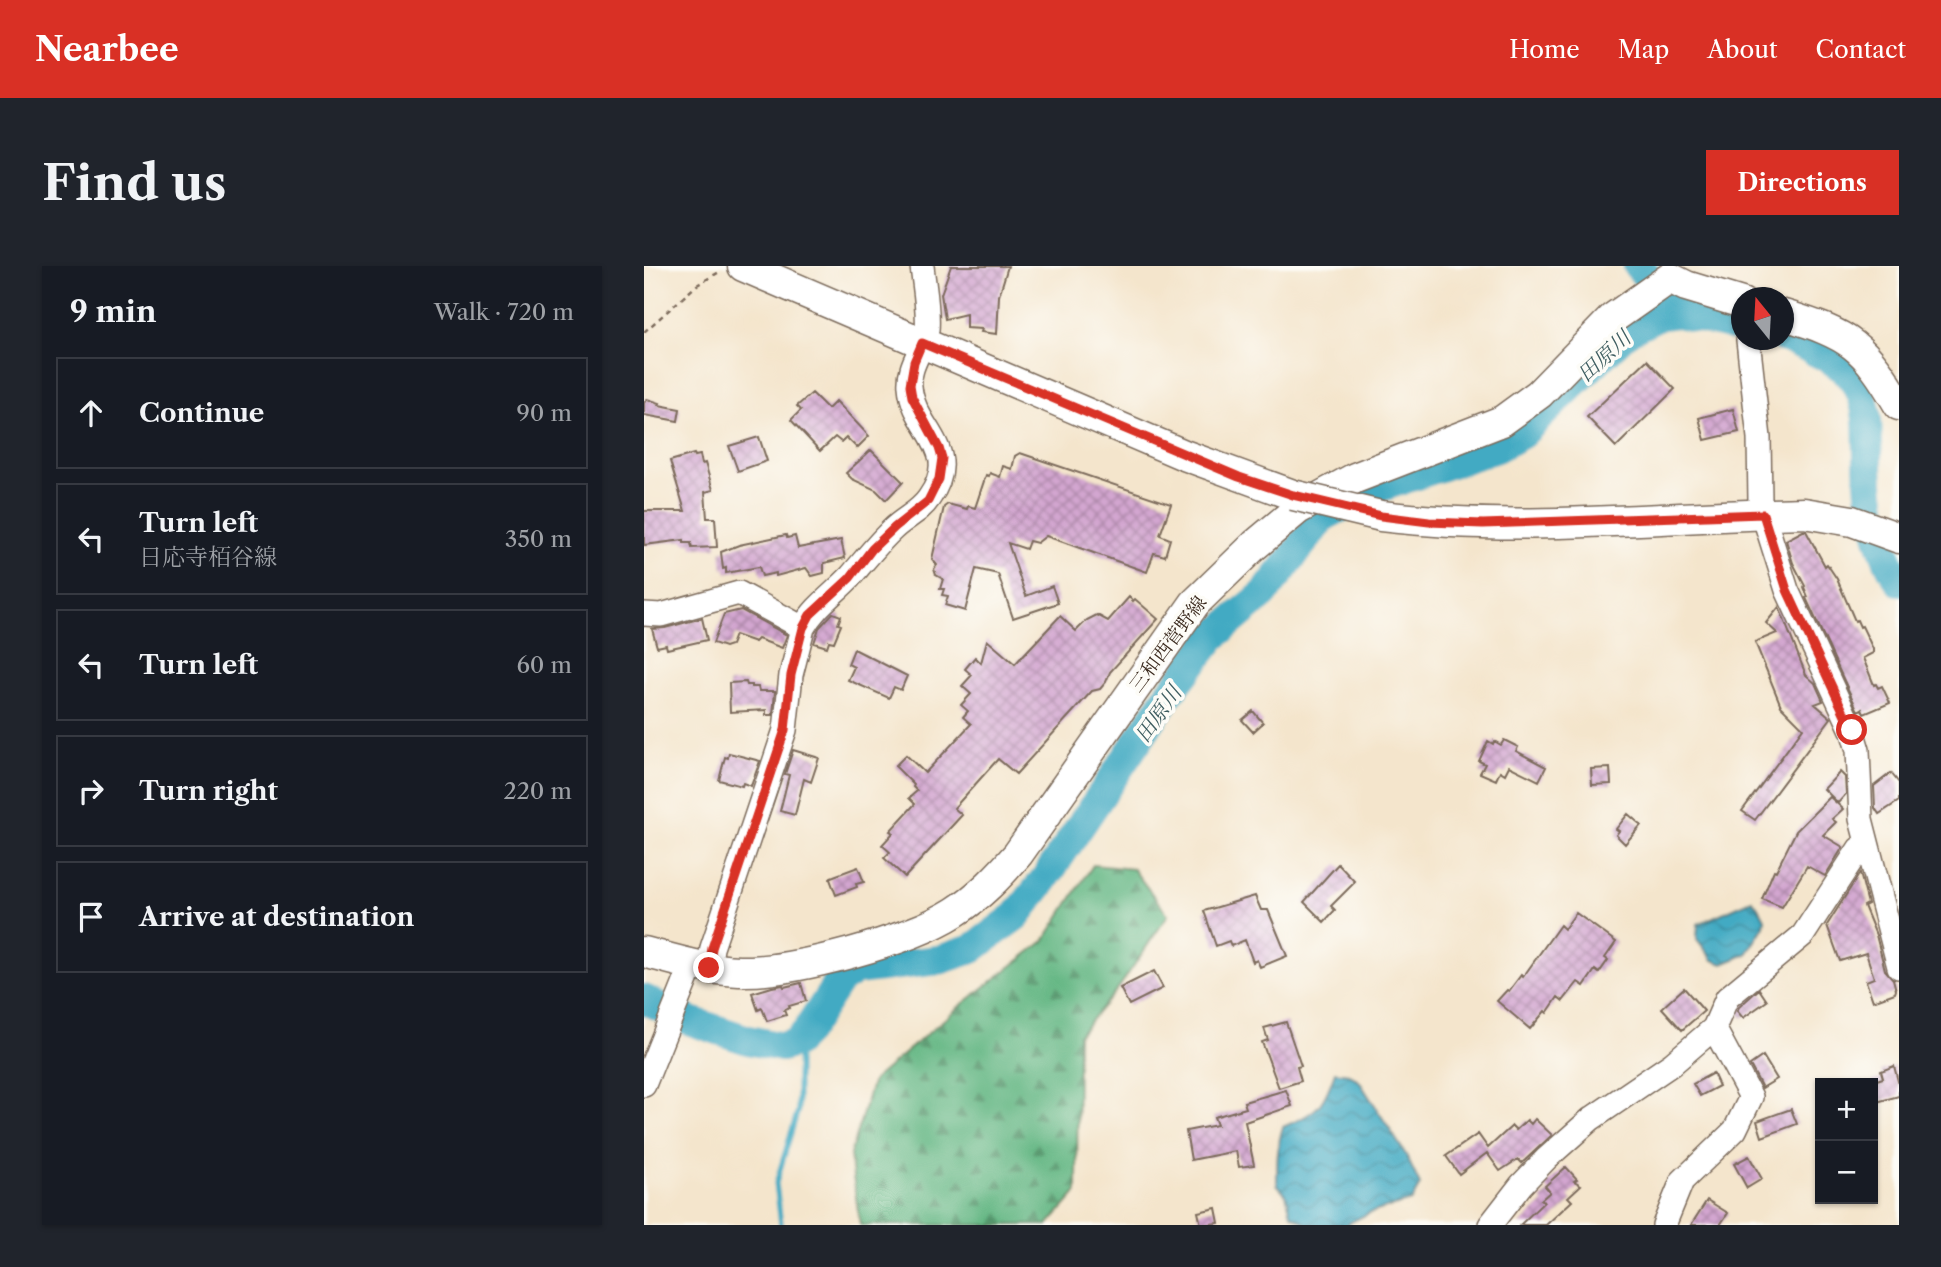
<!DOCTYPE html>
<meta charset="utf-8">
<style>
:root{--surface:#171b24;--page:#20242c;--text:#f1f3f6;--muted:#9ea1a6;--line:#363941;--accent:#d93025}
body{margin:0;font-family:"Libre Caslon Text","Noto Serif JP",serif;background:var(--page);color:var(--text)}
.controls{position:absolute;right:21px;bottom:21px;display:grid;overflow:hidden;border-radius:0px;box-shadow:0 2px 5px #0004}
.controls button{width:63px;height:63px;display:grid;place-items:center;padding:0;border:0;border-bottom:2px solid var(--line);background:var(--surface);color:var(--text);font:35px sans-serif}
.compass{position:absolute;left:1087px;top:21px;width:63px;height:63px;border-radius:50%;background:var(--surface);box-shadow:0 2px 5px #0004;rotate:342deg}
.stop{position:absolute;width:21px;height:21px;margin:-16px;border:5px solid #d93025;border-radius:50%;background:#fff}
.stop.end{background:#d93025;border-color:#fff;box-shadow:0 2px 7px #0008}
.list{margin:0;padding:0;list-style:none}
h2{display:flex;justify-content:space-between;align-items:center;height:91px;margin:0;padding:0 28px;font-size:30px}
h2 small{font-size:23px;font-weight:400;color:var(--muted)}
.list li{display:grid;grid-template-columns:46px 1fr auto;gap:21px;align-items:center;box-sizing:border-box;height:112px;margin:0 14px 14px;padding:0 14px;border:2px solid var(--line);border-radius:0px}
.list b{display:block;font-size:26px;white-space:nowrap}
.list p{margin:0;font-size:23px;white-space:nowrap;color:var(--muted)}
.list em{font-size:23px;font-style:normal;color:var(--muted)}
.icon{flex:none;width:38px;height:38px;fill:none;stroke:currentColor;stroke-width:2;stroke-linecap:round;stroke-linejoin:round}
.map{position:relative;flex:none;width:1255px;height:959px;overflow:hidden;border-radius:0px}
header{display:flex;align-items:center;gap:42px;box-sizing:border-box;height:98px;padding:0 35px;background:var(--accent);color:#fff}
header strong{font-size:33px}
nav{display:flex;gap:38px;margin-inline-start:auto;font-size:24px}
.intro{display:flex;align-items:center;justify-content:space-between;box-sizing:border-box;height:168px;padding:0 42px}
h1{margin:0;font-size:49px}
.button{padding:18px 32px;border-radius:0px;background:var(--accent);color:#fff;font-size:24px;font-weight:700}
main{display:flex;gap:42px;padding:0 42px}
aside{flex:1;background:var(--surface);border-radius:0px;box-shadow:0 2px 5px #0004}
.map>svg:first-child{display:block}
.forest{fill:url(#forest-firs);stroke:#4e7050;stroke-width:2}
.water{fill:url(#water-waves);stroke:#3f6a70;stroke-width:2}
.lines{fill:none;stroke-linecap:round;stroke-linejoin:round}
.stream{stroke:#43aac3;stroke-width:5}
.river{stroke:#43aac3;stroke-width:30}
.building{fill:url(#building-cross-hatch)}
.minor-casing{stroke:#7c6b5b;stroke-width:26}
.major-casing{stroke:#7c6b5b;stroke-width:33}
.path{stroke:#7c6b5b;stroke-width:2.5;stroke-dasharray:5 5;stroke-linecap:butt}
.minor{stroke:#fff;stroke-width:23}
.major{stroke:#fff;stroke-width:30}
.major-bridge-casing{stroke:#7c6b5b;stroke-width:33;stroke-linecap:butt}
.major-bridge{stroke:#fff;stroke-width:30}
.route{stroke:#d93025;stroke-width:9}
.labels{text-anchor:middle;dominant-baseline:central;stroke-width:7;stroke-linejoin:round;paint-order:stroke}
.street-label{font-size:19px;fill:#3b2a1e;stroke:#fdfcf7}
.water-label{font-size:21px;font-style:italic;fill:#3e5d60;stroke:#fdfcf7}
</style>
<header>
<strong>Nearbee</strong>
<nav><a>Home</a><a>Map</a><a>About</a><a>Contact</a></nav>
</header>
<div class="intro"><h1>Find us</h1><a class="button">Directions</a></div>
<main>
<aside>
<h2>9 min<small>Walk · 720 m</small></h2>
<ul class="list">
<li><svg class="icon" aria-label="ahead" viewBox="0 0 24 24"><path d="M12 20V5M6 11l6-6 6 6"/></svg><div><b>Continue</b></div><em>90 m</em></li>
<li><svg class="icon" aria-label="left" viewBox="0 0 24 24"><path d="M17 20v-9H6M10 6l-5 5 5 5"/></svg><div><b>Turn left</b><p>日応寺栢谷線</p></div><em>350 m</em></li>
<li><svg class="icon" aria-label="left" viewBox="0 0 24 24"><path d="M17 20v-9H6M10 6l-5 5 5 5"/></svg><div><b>Turn left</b></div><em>60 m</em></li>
<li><svg class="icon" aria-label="right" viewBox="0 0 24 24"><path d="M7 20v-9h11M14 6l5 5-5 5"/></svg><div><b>Turn right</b></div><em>220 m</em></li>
<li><svg class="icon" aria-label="arrive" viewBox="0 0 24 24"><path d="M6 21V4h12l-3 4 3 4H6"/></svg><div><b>Arrive at destination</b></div></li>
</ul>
</aside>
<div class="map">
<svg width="1255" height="959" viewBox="0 0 1255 959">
<defs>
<pattern id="forest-firs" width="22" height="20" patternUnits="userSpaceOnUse" patternTransform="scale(1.75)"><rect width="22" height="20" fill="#62b682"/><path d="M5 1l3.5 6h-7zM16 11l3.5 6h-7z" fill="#52946a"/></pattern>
<pattern id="water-waves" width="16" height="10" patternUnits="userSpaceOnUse" patternTransform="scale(1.75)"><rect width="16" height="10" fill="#43aac3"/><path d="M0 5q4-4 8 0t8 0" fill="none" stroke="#398b9e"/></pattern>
<pattern id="building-cross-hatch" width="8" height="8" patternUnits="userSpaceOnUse" patternTransform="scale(1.75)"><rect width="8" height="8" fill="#d3a6d0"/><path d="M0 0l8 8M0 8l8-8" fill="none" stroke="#ac87a8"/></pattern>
</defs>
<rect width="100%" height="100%" fill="#fdfcf7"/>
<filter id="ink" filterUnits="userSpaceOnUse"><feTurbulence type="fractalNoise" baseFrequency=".0143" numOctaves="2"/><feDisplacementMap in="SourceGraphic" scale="14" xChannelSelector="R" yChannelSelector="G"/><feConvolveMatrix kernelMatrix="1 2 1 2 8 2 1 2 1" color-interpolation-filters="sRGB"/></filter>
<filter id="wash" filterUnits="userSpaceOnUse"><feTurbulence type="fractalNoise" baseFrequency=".00686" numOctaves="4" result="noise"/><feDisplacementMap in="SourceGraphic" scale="28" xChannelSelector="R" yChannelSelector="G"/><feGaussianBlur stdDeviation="1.57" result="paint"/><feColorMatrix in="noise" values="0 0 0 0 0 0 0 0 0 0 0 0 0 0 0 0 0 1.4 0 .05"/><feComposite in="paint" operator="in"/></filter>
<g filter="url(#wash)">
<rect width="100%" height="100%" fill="#f4e5cc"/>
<!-- forest -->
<path class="forest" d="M449 599 489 603 524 649 476 720 434 769 433 926 404 959H216L206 889 229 814 316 740 400 675Z"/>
<!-- water -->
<path class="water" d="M1108 634 1117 645 1121 653 1120 660 1103 688 1079 698 1069 694 1053 673 1054 658Z
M691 806 705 808 715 815 762 889 776 919 767 935 725 947 701 959H664L647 948 642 928 633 918C633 899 633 879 639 861 673 846 679 842 691 806Z"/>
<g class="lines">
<!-- stream -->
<path class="stream" d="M137 959 132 917 154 844V788L151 777"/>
<!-- river -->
<path class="river" d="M994 0 1033 47 1098 62
M1140 72C1152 75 1163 81 1174 87 1237 117 1220 160 1225 217 1228 250 1237 287 1255 315
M0 733 38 752 104 774 138 781 151 777 162 766 195 715 212 704 295 694 328 683 372 650 400 614 525 428 569 371 620 328 679 251 737 221 852 182 878 168 985 64 1013 50 1033 47"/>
</g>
<g id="blocks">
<!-- building -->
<path class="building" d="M307 0H364L355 30 353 68 337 66 338 63 322 62V48L301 53 297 28Z
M1003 94 1031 123 972 181 943 151Z
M168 127 184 143 192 135 225 170 213 182 202 171 197 176 191 171 176 185 147 154 157 144 153 140Z
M3 133 16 137 15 139 36 143 34 155 0 149V137Z
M1089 143 1095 166 1061 174 1055 152Z
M115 171 123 195 94 205 85 180Z
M227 184 259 216 242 234 232 224 208 213 202 207Z
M376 187 527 238 516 269 526 273 521 290 510 287 503 306 402 270 393 277 385 275 382 283 364 277 382 330 408 320 414 337 369 352 354 308 332 303 321 345 301 339 304 330 298 329 300 323H296L299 313 292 309 290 303 293 299 288 293 300 241 304 238 323 243 324 240 331 242 342 209 345 210 346 207 356 211 359 200 368 203 371 190Z
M50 188 51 190 56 189 58 198 61 197 69 224 61 226 63 252H71L73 281 48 282 47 277H40V274L0 279V245H41L26 195Z
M1159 265H1162L1181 300 1183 298 1193 313 1211 355 1213 354 1216 361 1218 360 1229 383V387L1219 392 1230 419 1232 418 1234 422 1238 420 1246 437 1220 448 1218 443 1214 445 1162 332 1164 331 1160 321 1161 320 1149 297 1142 274Z
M142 269 143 272 151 270 154 282 197 274 201 292 180 297V307L168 310 162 302 132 310V307L118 310 115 301 82 307V302L79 303 77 286 95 279Z
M485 331 489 335 491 333 514 353 466 406 462 416 456 423 448 425 372 508 354 493 310 542 318 549 261 611 240 592 246 586 238 579 249 567 246 565 271 538 265 532 273 525 269 521 270 519 251 500 262 489 281 507 327 458 319 451 324 445 317 439 327 428 318 420 328 409 321 403 331 391 337 397 343 374 371 398 416 350 432 365 443 354 453 349 464 355Z
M1135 341 1162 409 1171 417 1179 435 1171 438 1187 452 1111 554 1098 545 1159 462 1137 440 1111 376 1133 367 1122 357Z
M97 344 143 369 138 382 114 373 111 376 91 369 87 379 81 381 69 377 80 348Z
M189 347 197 350 194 358 197 359 190 376 185 375 183 381 170 377 175 362Z
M58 352 63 374 23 383 22 379 13 381 8 363 21 362Z
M210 383 263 410 257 424 250 421 245 432 204 414 210 401 204 398Z
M102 416 103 419H108V421H114L115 425H131L129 449H122V444L86 446 85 417Z
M609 445 619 457 609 466 598 454Z
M860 474 874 481 872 485 902 501 895 515 865 500 861 508 856 505 852 514 836 507 841 498 835 495 844 475 849 478 850 475 857 479Z
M149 484 175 492 167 516 160 513 151 549 136 545 145 509 141 508Z
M85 487 116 495 107 520 99 517 98 520 75 514 81 491 84 492Z
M966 502 967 518 948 519 947 503Z
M1196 506 1201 511 1202 528 1194 537 1180 523Z
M1247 507 1255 517V535L1235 548 1231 542 1230 520Z
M1186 531 1199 543 1188 553 1192 556 1179 569 1199 581 1181 610 1163 600 1138 641 1118 633 1130 604 1132 605 1152 565Z
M984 548 997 559 981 578 972 569 975 565 972 563Z
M694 598 711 616 687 640 691 644 680 656 660 636Z
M214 601 220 616 212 618 213 621 192 629 186 613 187 611Z
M1216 607 1224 638 1220 640 1232 669 1241 704 1249 713 1252 724 1251 727 1229 735 1222 715 1230 712 1222 687 1196 695 1183 659Z
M611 630 617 644H624L643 690 616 701 613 694 609 696 601 674 587 680 585 675 572 680 560 645Z
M932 647 972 676 961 692 964 694 955 707 951 704 940 720 934 716 919 735 914 731 903 747 901 745 886 763 853 735 863 724 865 725 877 709 879 711 916 659 920 663Z
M510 705 519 722 485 739 476 722Z
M157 717 162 735 145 740 146 742 140 744 142 749 123 755 118 742 114 744 108 727 128 721 139 719 140 721Z
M1040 722 1060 745 1038 764 1018 742Z
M1115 723 1123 735 1099 752 1093 745 1095 741Z
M642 756 657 800 653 801 657 815 635 822 618 776 624 774 620 762Z
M1119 790 1133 813 1118 822 1106 799Z
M1250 800 1255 819V830L1229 837V815L1239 812 1237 805Z
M1069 807 1075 820 1056 830 1049 818Z
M642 824 648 840 601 856 610 899 595 901 592 885 547 894 542 865 573 859 570 851 602 842 600 836Z
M1147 843 1153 858 1118 871 1113 855Z
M891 853 908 869 878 897 874 893 856 905 843 887 815 908 802 890 834 868 844 882 868 860 872 864 883 854 887 858Z
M1105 890 1118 913 1103 922 1090 898Z
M922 901 933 913 930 915 937 919 924 931 928 935 902 959H876L900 936 897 934 906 926 901 920Z
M1063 934 1084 947 1076 959H1047Z
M572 942 575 957 557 959 554 946Z"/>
</g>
</g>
<g filter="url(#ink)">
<use href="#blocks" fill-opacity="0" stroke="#7c6b5b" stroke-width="2"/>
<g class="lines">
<defs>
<path id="minor" d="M1104 74 1115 172 1116 235 1119 248 1143 324 1208 464 1214 484 1217 553 1255 701
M0 348 17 349 95 327 159 362 147 409 141 464 68 682 65 702
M159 362C170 341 190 328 206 311 220 295 233 278 249 263 260 252 276 246 285 232 320 183 269 164 266 120 264 99 280 83 283 64 285 44 280 20 278 0
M0 819 48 699
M846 959 877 919 903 892 947 853 1028 798 1070 762 1083 732 1159 669 1215 583 1223 577
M1020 959 1038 915 1091 864 1107 831 1070 762"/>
<path id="major" d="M99 0 540 189 649 229
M1140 49C1206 69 1220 79 1255 139
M737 250C878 267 1019 250 1160 247L1208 255 1255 272
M0 686C31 694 62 704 95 705 148 707 266 675 311 646 336 630 355 610 374 588L551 337 611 279 654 243 711 212 858 155 895 128 969 52 1026 12 1042 20 1098 37"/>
</defs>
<!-- minor casing -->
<use href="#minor" class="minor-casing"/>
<!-- major casing -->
<use href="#major" class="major-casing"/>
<!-- path -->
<path class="path" d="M0 66 53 19 77 5"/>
<!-- minor -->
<use href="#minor" class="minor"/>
<!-- major -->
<use href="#major" class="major"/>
<defs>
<path id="major-bridge" d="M649 229 737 250"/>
</defs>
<!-- major-bridge casing -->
<use href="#major-bridge" class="major-bridge-casing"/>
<!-- major-bridge -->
<use href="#major-bridge" class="major-bridge"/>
</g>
</g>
<g class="lines" filter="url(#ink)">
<!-- route -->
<path class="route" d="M65 702 68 682 141 464 147 409 159 362 166 349 206 312 228 283 251 261 284 235 295 213 298 192 295 182 268 131 266 119 270 96 278 77 595 211 649 229 737 250 785 256 839 258 1119 248 1143 324 1208 464"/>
</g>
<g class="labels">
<!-- street labels -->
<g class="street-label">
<text transform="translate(524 378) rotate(-53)">三和西菅野線</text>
</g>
<!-- water labels -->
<g class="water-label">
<text transform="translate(960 90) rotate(-43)">田原川</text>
<text transform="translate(514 448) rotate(-55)">田原川</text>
</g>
</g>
</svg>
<div class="controls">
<button>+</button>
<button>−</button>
</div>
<svg class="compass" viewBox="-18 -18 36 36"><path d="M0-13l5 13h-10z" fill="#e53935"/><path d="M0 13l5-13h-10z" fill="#9ea1a6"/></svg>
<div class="stop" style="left:1208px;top:464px"></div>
<div class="stop end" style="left:65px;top:702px"></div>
</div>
</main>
